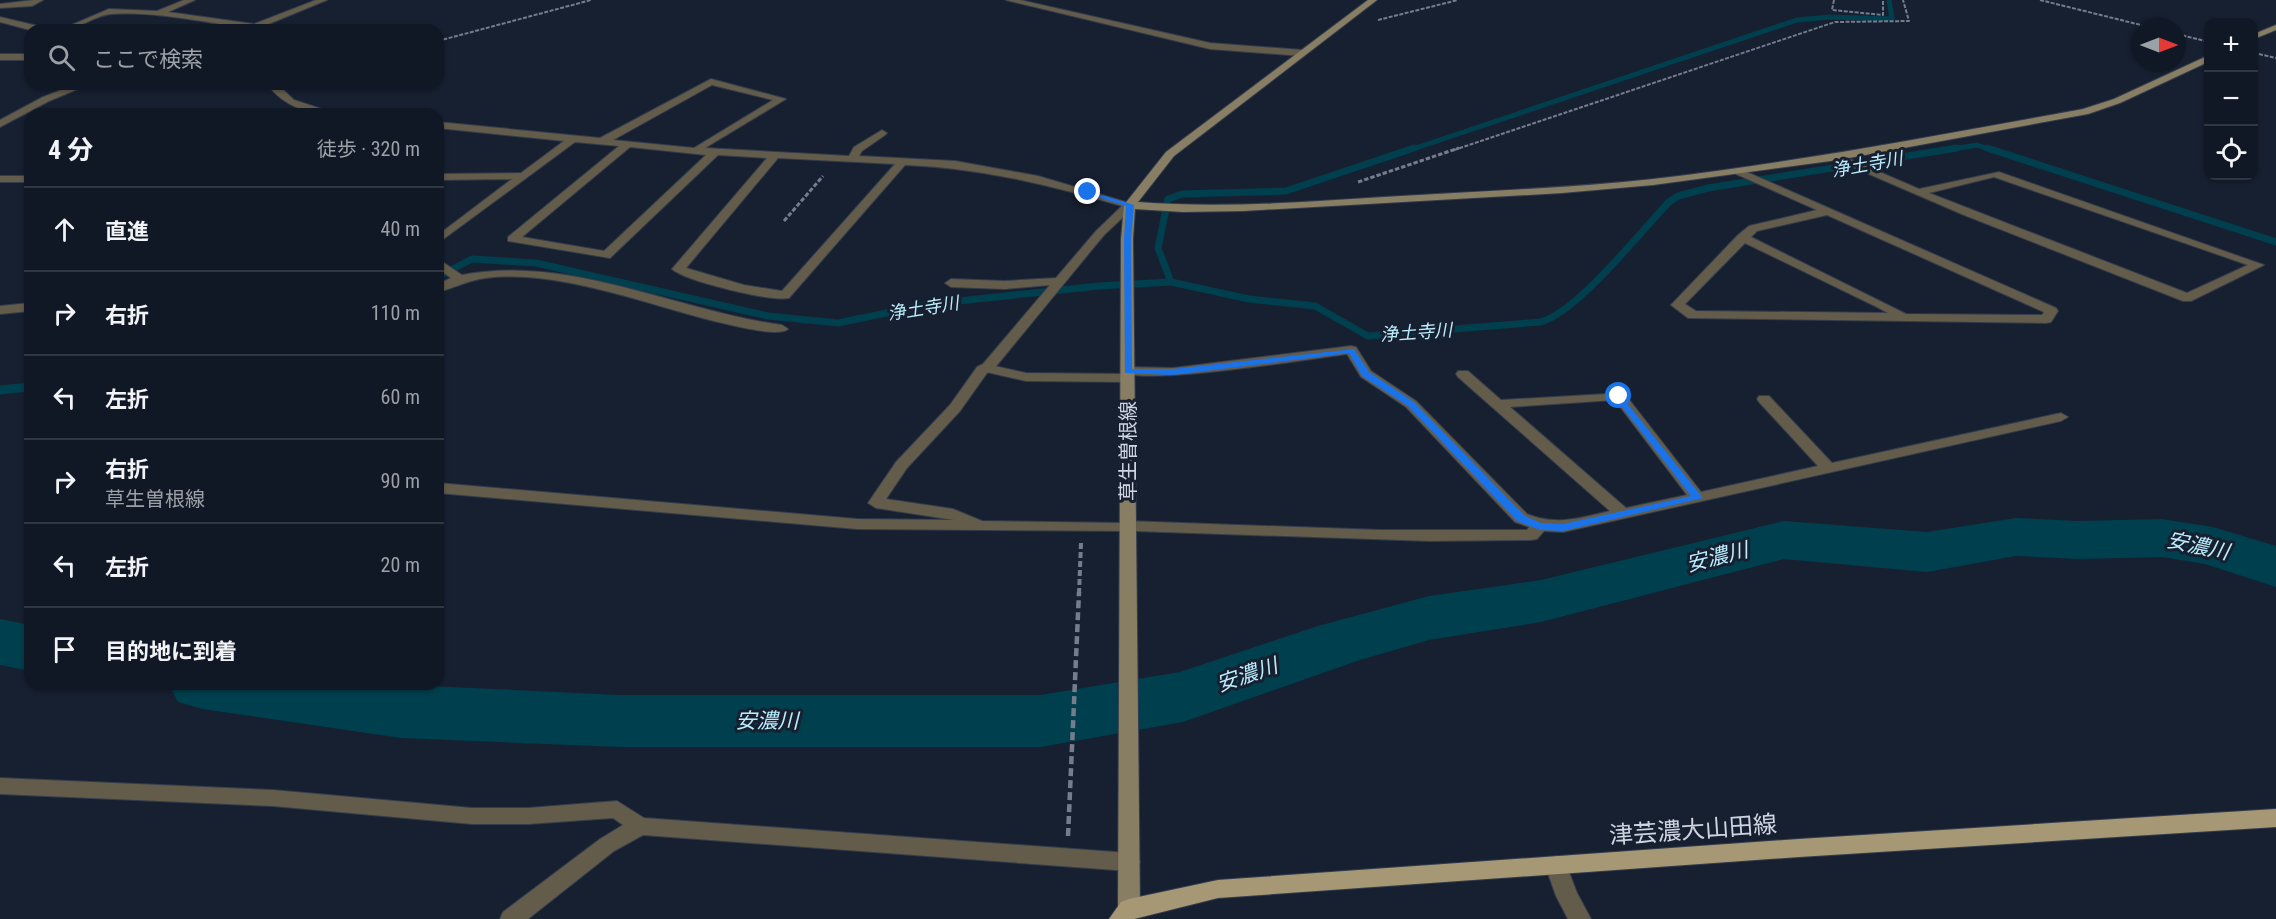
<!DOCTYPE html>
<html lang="ja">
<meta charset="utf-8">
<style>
:root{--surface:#111825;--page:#1a212d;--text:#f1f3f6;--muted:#9ca0a7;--line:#303742}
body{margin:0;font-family:"Roboto Condensed","Noto Sans JP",sans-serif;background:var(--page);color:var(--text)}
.controls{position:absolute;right:18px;top:18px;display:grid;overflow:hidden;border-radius:12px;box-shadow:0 2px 4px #0004}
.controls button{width:54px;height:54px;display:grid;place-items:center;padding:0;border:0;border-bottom:2px solid var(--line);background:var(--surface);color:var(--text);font:30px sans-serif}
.compass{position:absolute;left:2132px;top:18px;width:54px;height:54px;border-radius:50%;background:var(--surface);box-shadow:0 2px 4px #0004;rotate:90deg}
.stop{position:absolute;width:18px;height:18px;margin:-14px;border:4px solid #1a73e8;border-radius:50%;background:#fff}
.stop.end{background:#1a73e8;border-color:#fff;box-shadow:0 2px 6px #0008}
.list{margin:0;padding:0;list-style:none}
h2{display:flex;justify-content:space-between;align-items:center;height:78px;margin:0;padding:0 24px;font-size:26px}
h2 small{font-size:20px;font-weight:400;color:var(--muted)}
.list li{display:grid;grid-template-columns:39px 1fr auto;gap:18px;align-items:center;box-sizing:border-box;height:84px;padding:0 24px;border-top:2px solid var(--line)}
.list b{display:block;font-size:22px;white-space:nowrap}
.list p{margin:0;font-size:20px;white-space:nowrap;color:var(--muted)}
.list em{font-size:20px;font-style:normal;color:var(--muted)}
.icon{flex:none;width:33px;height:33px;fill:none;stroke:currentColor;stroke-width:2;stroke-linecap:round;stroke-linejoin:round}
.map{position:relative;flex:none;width:2276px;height:919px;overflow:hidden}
.search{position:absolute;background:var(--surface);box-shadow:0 2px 4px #0004;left:24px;top:24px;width:420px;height:66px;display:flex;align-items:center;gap:15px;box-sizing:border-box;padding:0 21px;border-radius:18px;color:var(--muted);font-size:22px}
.panel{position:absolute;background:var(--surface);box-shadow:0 2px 4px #0004;left:24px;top:108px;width:420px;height:582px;border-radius:18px}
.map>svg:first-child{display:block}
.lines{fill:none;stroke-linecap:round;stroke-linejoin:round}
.stream-far2{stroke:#003f4d;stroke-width:5}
.stream-far1{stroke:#003f4d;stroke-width:7}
.stream{stroke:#003f4d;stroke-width:9}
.river{fill:#003f4d;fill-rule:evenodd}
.lane-casing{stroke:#343d4d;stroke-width:2}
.street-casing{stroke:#343d4d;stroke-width:2}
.secondary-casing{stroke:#343d4d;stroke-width:2}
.primary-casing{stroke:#343d4d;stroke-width:2}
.path-far3{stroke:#757c8b;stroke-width:2;stroke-dasharray:4 1.5;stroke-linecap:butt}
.path-far2{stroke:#757c8b;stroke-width:3;stroke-dasharray:4.5 2;stroke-linecap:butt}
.path-far1{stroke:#757c8b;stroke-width:4;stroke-dasharray:6 3;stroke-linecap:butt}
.path{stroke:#757c8b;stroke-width:4.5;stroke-dasharray:8 4;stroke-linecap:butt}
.lane{fill:#635c4b;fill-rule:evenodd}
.street{fill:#635c4b;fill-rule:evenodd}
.secondary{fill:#887e63;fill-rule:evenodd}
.primary{fill:#a69875;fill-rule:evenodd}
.route{fill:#1a73e8}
.labels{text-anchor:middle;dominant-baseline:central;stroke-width:6;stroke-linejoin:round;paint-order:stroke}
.far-water-label{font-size:18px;font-style:italic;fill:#bcedfc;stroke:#172031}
.street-label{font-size:20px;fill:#ced4e0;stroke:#172031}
.water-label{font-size:21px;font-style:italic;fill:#bcedfc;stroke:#172031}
.near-street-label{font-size:24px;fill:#ced4e0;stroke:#172031}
</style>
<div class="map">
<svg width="2276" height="919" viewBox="0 0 2276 919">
<rect width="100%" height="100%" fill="#172031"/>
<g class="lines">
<!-- stream-far2 -->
<path class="stream-far2" d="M1410 150 1797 20 1830 17 1892 19 1889 0
M1948 150 1977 145 1991 150"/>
<!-- stream-far1 -->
<path class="stream-far1" d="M1987 148 2276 242
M438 277 472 259 536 263 768 316 838 323 930 304 1099 286 1171 282 1249 299 1315 306 1368 336 1540 322C1576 314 1641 231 1669 202L1678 196 1708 188 1957 148
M1171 282 1158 248 1168 199 1182 194 1286 191 1414 148"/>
<!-- stream -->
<path class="stream" d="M0 390 30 387"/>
<!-- river -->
<path class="river" d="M2016 518 2078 521 2162 519 2213 527 2276 546V587L2205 564 2162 557 2078 559 2016 556 1927 572 1784 559 1541 622 1429 640 1360 660 1183 722 1041 747H619L401 738 202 709 178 702 169 684H386L619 695H1041L1180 672 1318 626 1429 596 1541 580 1784 521 1927 532Z
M0 619 30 625V671L0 665Z"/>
<defs>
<path id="lane" d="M34 0H43L32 6 0 8V4Z
M986 364 1026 373 1128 374 1134 378 1128 382 1026 381 982 371 980 368Z"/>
<path id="street" d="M184 0H195L168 12 254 24 316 0H327L254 30H243L245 28C205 22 152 11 112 14 94 15 79 30 60 30L109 9 157 11Z
M1006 0H1020L1210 43 1303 50 1307 53 1303 56 1210 49Z
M0 17 55 30H30L0 22Z
M0 54H30V60H0Z
M711 79 786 99 705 148 849 156 854 147 882 130 887 133 885 135 862 151 859 156 955 161 1038 176 1136 205 1104 235 993 370 987 373 960 411 907 468 886 499 953 509 982 521 1122 523 1128 521 1380 530H1527L1529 527 1515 522 1406 407 1361 377 1347 354C1315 358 1137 387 1121 371L1128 367 1173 368 1351 346 1356 347 1371 371 1416 401 1527 514C1556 526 1581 518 1610 511L1458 377 1456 374 1458 371H1468L1501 400 1624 393 1701 492 1818 466 1759 402 1757 399 1759 396H1769L1832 463 2061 413 2068 417 2061 421 1563 532 1544 531 1537 539 1531 540 1430 541 1134 531 857 529 438 493V483L857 519 954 520 876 508 868 503 896 462 950 405 977 367 983 364 1050 285 1005 289 951 287 945 283 951 279 1005 281 1056 278 1096 231 1122 206C1049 185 982 168 905 165L789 298C771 302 685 281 672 269L767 158 718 155 610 258 508 241V237L619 146 575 142 438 243V235L512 179 438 180V174L521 173 564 141 438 128V122L600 138ZM712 85 773 100 694 148 613 140ZM630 147 706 155 604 251 522 237ZM778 158 895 164 782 291 744 285 686 268ZM1615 400 1687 495 1626 508 1510 407Z
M77 84H90L49 101 0 127V120L43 97Z
M267 84H277L294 100 337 114C309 114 285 108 267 84Z
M1838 154 1919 189 1999 172 2264 265 2191 301H2183L1964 215 1834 159 1833 157ZM1994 177 2248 265 2187 293 1929 193Z
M1740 169 2056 308 2058 311 2051 322 2046 323 1688 318 1671 305 1738 235 1749 226 1817 210 1736 174 1735 172ZM1827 215 2044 312 2042 315 1906 314 1751 237 1757 231ZM1745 243 1877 307 1888 313 1696 311 1685 304Z
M0 176H30V182H0Z
M438 259 462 275C568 254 678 311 782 325L788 329C779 338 727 324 714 321 646 304 556 269 486 278 469 280 454 288 438 292V284L451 278 438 269Z
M30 303V311L0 314V306Z
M0 778 273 790 472 808H528L617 801 644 818 1129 853 1137 856 1140 862 1137 868 1129 871 643 835 614 851 528 919H500L503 912 600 839 623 825 613 818 528 824H472L273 806 0 794Z
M1556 856 1564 859 1577 893 1591 919H1568L1556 896 1545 865 1548 859Z"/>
<path id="secondary" d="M1368 0H1377L1174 156 1138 202C1225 209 1313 201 1401 196 1485 191 1570 188 1653 179 1798 162 1940 135 2083 109L2114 99 2205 57H2208V62L2120 103 2088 114 1838 160 1653 185 1562 193 1243 211 1183 212 1135 209 1133 239 1140 909 1137 916 1129 919 1121 916 1118 909 1121 239 1124 205 1166 152Z
M2276 25V30L2254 39V34Z"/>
<path id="primary" d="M2276 809V827L1799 857 1218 898 1134 919H1109L1121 902 1129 899 1218 880 1799 839Z"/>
</defs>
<!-- lane casing -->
<use href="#lane" class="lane-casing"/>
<!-- street casing -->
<use href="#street" class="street-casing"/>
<!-- secondary casing -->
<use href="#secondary" class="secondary-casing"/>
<!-- primary casing -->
<use href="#primary" class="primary-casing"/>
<!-- path-far3 -->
<path class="path-far3" d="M1834 0 1832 10 1883 15V0
M2040 0 2149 27
M1378 20 1458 0
M2177 34 2205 41
M438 41 591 0
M2259 54 2276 58
M1454 150 1835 22 1909 21 1903 0"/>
<!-- path-far2 -->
<path class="path-far2" d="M1358 182 1459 148
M784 221 823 176"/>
<!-- path-far1 -->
<path class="path-far1" d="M1079 594 1081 543"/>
<!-- path -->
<path class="path" d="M1068 836 1079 592"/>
<!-- lane -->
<use href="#lane" class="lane"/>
<!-- street -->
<use href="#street" class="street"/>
<!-- secondary -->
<use href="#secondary" class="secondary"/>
<!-- primary -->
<use href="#primary" class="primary"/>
</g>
<!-- route -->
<path class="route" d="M1085 190 1134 205 1131 239 1132 369H1173L1354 349 1369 372 1414 402 1525 516 1541 523 1563 524 1691 496 1615 398V394L1619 393 1703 498 1563 531 1540 530 1517 521 1408 406 1362 376 1349 353 1173 375 1125 373 1124 239 1126 206 1085 193Z"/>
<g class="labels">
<!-- far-water labels -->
<g class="far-water-label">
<text transform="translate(1867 164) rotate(-10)">浄土寺川</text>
<text transform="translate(923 308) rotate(-9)">浄土寺川</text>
<text transform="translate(1416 332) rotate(-4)">浄土寺川</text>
</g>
<!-- street labels -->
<g class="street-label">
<text transform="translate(1128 451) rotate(-90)">草生曽根線</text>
</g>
<!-- water labels -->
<g class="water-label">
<text transform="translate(2198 546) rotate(12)">安濃川</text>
<text transform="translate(1717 557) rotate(-14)">安濃川</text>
<text transform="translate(1247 675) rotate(-19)">安濃川</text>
<text x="767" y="721">安濃川</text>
</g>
<!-- near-street labels -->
<g class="near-street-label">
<text transform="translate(1693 830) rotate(-4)">津芸濃大山田線</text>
</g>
</g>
</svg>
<div class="controls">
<button>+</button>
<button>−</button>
<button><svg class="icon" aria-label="locate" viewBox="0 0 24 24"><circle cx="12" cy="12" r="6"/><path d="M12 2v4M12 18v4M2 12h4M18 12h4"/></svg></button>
</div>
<svg class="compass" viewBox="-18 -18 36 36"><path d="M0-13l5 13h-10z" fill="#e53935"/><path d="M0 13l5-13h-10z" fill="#9ca0a7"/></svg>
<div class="stop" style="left:1619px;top:396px"></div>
<div class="stop end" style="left:1088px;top:192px"></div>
<div class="search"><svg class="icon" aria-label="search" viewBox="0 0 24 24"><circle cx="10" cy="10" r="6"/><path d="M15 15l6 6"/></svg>ここで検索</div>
<section class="panel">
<h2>4 分<small>徒歩 · 320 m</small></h2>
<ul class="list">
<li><svg class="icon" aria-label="ahead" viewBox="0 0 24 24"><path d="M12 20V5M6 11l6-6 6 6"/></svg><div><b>直進</b></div><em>40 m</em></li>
<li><svg class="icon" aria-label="right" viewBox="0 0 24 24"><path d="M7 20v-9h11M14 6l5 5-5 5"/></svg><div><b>右折</b></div><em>110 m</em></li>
<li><svg class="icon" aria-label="left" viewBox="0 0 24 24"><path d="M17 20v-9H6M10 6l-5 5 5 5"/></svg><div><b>左折</b></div><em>60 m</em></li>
<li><svg class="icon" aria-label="right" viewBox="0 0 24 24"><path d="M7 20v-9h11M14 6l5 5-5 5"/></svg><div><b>右折</b><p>草生曽根線</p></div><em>90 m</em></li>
<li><svg class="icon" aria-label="left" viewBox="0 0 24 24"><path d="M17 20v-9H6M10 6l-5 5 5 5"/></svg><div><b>左折</b></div><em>20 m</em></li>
<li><svg class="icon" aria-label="arrive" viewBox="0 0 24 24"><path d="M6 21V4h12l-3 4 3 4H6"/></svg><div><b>目的地に到着</b></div></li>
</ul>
</section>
</div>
